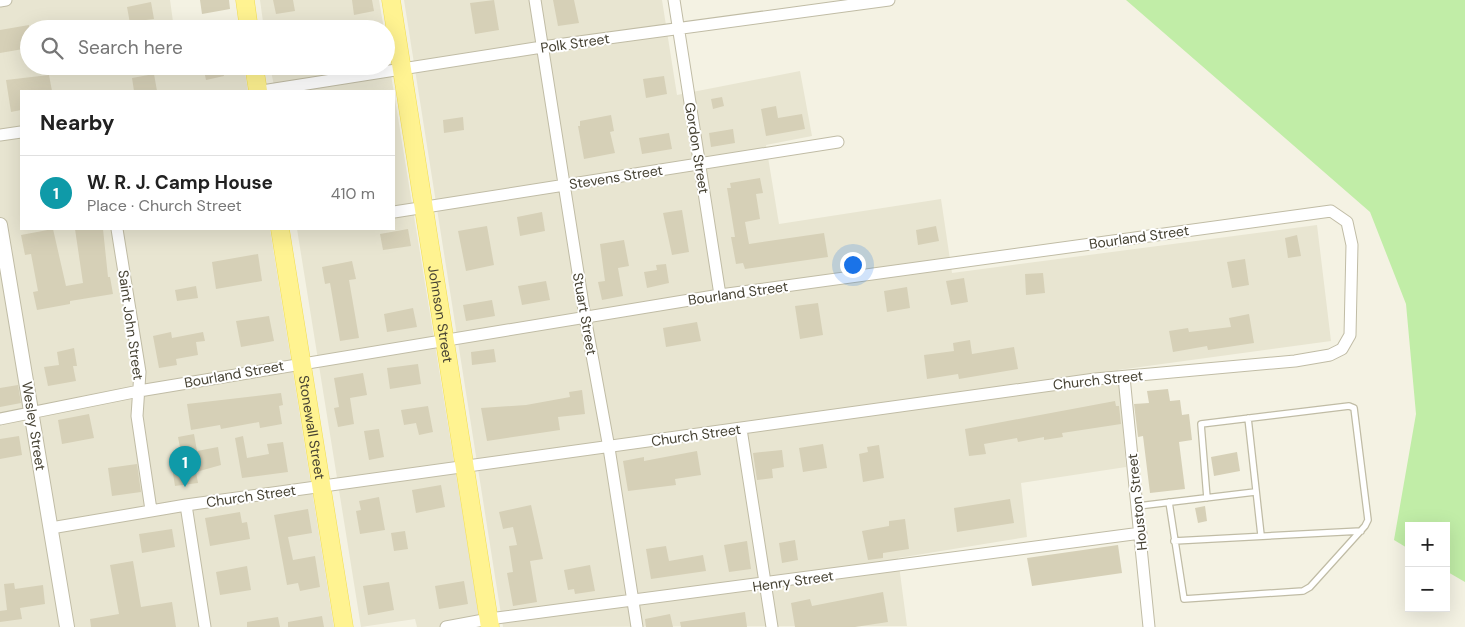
<!DOCTYPE html>
<meta charset="utf-8">
<style>
:root{--surface:#fff;--page:#f6f6f6;--text:#222;--muted:#767676;--line:#e0e0e0;--accent:#d93025}
body{margin:0;font-family:"DM Sans",sans-serif;background:var(--page);color:var(--text)}
.controls{position:absolute;right:15px;bottom:15px;display:grid;overflow:hidden;border-radius:0px;box-shadow:0 5px 20px #0002}
.controls button{width:45px;height:45px;display:grid;place-items:center;padding:0;border:0;border-bottom:1px solid var(--line);background:var(--surface);color:var(--text);font:25px sans-serif}
.you{position:absolute;left:852px;top:264px;width:18px;height:18px;margin:-12px;border:4px solid #fff;border-radius:50%;background:#1a73e8;box-shadow:0 0 0 8px #1a73e833}
.badge{display:grid;place-items:center;width:32px;height:32px;border-radius:50%;background:var(--accent);color:#fff;font-size:16px;font-weight:700}
.pin{position:absolute;translate:-50% -41px;filter:drop-shadow(0 1px 2px #0008)}
.pin::after{content:'';position:absolute;top:26px;width:18px;height:15px;background:inherit;clip-path:polygon(0 0,100% 0,50% 100%)}
.list{margin:0;padding:0;list-style:none}
h2{display:flex;justify-content:space-between;align-items:center;height:65px;margin:0;padding:0 20px;font-size:21px}
h2 small{font-size:16px;font-weight:400;color:var(--muted)}
.list li{display:grid;grid-template-columns:32px 1fr auto;gap:15px;align-items:center;box-sizing:border-box;height:75px;padding:0 20px;border-top:1px solid var(--line)}
.list b{display:block;font-size:19px;white-space:nowrap}
.list p{margin:0;font-size:16px;white-space:nowrap;color:var(--muted)}
.list em{font-size:16px;font-style:normal;color:var(--muted)}
.icon{flex:none;width:28px;height:28px;fill:none;stroke:currentColor;stroke-width:2;stroke-linecap:round;stroke-linejoin:round}
.map{position:relative;flex:none;width:1465px;height:627px;overflow:hidden}
.search{position:absolute;background:var(--surface);box-shadow:0 5px 20px #0002;left:20px;top:20px;width:375px;height:55px;display:flex;align-items:center;gap:12px;box-sizing:border-box;padding:0 18px;border-radius:28px;color:var(--muted);font-size:19px}
.panel{position:absolute;background:var(--surface);box-shadow:0 5px 20px #0002;left:20px;top:90px;width:375px;height:140px;border-radius:0px}
.map>svg:first-child{display:block}
.residential{fill:#e8e5d1}
.green{fill:#c1eda7}
.building{fill:#d6d0b7}
.lines{fill:none;stroke-linecap:round;stroke-linejoin:round}
.service-casing{stroke:#c0bca5;stroke-width:8}
.minor-casing{stroke:#c0bca5;stroke-width:13}
.tertiary-casing{stroke:#c0bca5;stroke-width:16}
.primary-casing{stroke:#f1dd54;stroke-width:19}
.service{stroke:#fff;stroke-width:5.5}
.minor{stroke:#fff;stroke-width:11}
.tertiary{stroke:#fff;stroke-width:14}
.primary{stroke:#fff391;stroke-width:18}
.labels{text-anchor:middle;dominant-baseline:central;stroke-width:4;stroke-linejoin:round;paint-order:stroke}
.street-label{font-size:14px;fill:#464233;stroke:#fff}
</style>
<div class="map">
<svg width="1465" height="627" viewBox="0 0 1465 627">
<rect width="100%" height="100%" fill="#f4f2e3"/>
<!-- residential -->
<path class="residential" d="M0 0H170L174 29H29V66H244L248 91H21V229H270L334 627H0Z
M260 0H379L384 29H264Z
M404 0H662L677 95 800 71 812 136 766 145 779 224 941 199 952 273 1317 225 1331 341 1118 370 1126 467 1021 483 1027 537 898 558 907 626 503 627Z
M386 44 481 627H417L415 619 361 627 297 229H394V91H275L270 66H386Z"/>
<!-- green -->
<path class="green" d="M1126 0H1465V582L1446 571V526H1409V549L1394 540 1416 414 1406 304 1370 212Z"/>
<!-- building -->
<path class="building" d="M200 0H229L230 9 202 14Z
M273 0H293L295 11 276 14Z
M352 0H372L374 11 354 15Z
M494 0 499 30 475 34 470 3Z
M553 0H574L579 23 558 26Z
M151 2 154 19 146 20 148 29H131L127 7Z
M29 25V48L0 53V30Z
M203 66H222L224 76 206 80Z
M154 74 157 91H134L132 78Z
M49 75 52 91H21V110L11 112 6 80Z
M664 76 667 94 646 98 643 79Z
M722 97 724 106 713 109 711 99Z
M776 106 778 118 802 114 805 129 766 136 761 109Z
M611 115 614 131 610 132 615 153 584 159 578 126H580V121Z
M463 117 464 130 444 133 443 120Z
M733 129 735 143 711 147 709 133Z
M669 133 672 149 642 154 639 138Z
M760 178 763 193 756 194 760 219 745 222 749 244 824 233 828 257 745 269 743 263 736 264 731 237H735L727 188H731L730 183Z
M682 210 689 252 672 255 663 213Z
M542 212 545 231 520 236 517 217Z
M487 226 494 265 466 271 458 231Z
M936 226 939 241 918 245 916 230Z
M53 229 66 286 83 283 75 229H103L108 277H110L113 294 70 301V304L37 310 33 292 38 291 31 254 25 255 21 235Z
M408 229 411 246 383 250 380 234Z
M1297 235 1301 256 1288 258 1285 238Z
M624 240 629 266 618 268 623 296 602 300 598 282 605 281 600 244Z
M258 254 262 281 216 289 212 262Z
M1245 259 1249 285 1232 288 1227 262Z
M352 261 356 279 349 280 359 338 340 341 330 283 325 284 322 267Z
M666 264 669 283 647 288 644 272 657 270 656 265Z
M1043 273 1045 293 1026 295 1025 274Z
M964 278 968 302 951 305 946 281Z
M546 281 550 300 522 305 518 286Z
M196 286 198 298 177 301 175 290Z
M907 287 910 308 887 312 884 291Z
M492 300 495 316 466 321 463 305Z
M818 303 823 335 800 339 795 306Z
M413 308 417 327 387 332 384 314Z
M1249 314 1254 343 1208 350 1207 346 1173 352 1169 331 1188 328 1189 332 1231 327 1229 318Z
M269 316 274 341 241 347 236 321Z
M697 322 701 341 666 347 663 328Z
M171 332 172 338 203 332 205 341 196 342 198 355 176 359 177 365 159 368 153 336Z
M970 340 972 354 1014 347 1018 369 959 379 958 374 927 379 924 355 954 351 953 343Z
M74 348 77 366H73L76 381 48 386 44 367 59 365 57 352Z
M494 349 496 362 472 365 471 352Z
M418 364 421 384 390 389 387 368Z
M363 373 367 395 350 398 354 424 338 427 334 408 339 407 334 378Z
M18 385 21 403 0 407V388Z
M1168 389 1170 401 1180 400 1182 415 1189 414 1192 440 1179 442 1185 489 1150 493 1143 436 1138 437 1134 404 1149 403 1147 391Z
M582 390 585 414 558 417 560 430 487 441 481 408 526 405 570 397 569 392Z
M281 393 283 405 279 406 282 424 260 428 259 422 221 429 220 425 191 430 187 404Z
M1115 401 1116 406H1119L1121 424 1062 433 1063 437 1044 440V437L1018 442 1017 438 984 444 986 454 969 456 965 429Z
M428 406 433 432 419 435 416 423 404 425 401 410Z
M89 414 94 438 62 444 58 420Z
M379 429 384 457 369 460 364 431Z
M194 434 197 451 218 447 221 465 196 472 198 483 175 486 170 454 181 453 178 437Z
M19 436 22 455 0 459V439Z
M243 436 247 458 269 454 267 444 283 442 288 472 242 478 235 438Z
M823 444 827 468 803 472 799 448Z
M879 445 884 478 863 482 859 454 868 452 867 447Z
M782 450 784 467 772 469 773 478 757 480 753 453Z
M697 451 701 475 675 479 676 485 628 491 623 461 644 457V461Z
M1237 452 1240 471 1214 476 1211 457Z
M137 464 141 492 112 496 108 468Z
M441 485 445 507 416 513 412 490Z
M379 497 385 530 360 534 356 511 361 510 359 501Z
M1010 499 1014 523 957 532 954 508Z
M531 505 543 559 530 561 537 602 513 606 507 573 513 572 509 546 517 545 513 527 503 529 499 512Z
M1205 506 1207 521 1198 523 1195 508Z
M308 509 312 533 288 537 293 560 315 556 320 587 300 591 298 583 287 585 274 515Z
M240 512 242 523 247 522 250 539 210 546 205 518Z
M905 519 909 549 883 553V558L868 560 862 531 889 526V521Z
M172 529 175 547 142 553 139 534Z
M405 531 408 549 394 551 391 533Z
M795 540 798 560 782 563 779 543Z
M747 541 751 569 729 572 724 545Z
M1118 545 1122 573 1032 586 1027 558Z
M666 546 669 561 703 555 706 571 651 579 646 549Z
M133 561 141 607 172 602 176 627H91L90 619 119 614 110 565Z
M590 565 595 591 575 594 574 589 568 590 564 570Z
M247 566 251 590 220 595 216 572Z
M464 581 468 604 439 609 435 586Z
M389 582 394 610 368 615 363 586Z
M14 583 15 589 43 585 45 604 20 608 22 619 0 622V611L7 610 4 584Z
M883 592 888 622 855 627H795L791 603 810 599 812 606Z
M745 612 747 627H681L680 622Z
M670 614 673 627H646L645 619Z
M322 616 324 627H288V622Z
M278 617 280 627H247V622Z"/>
<g class="lines">
<defs>
<path id="service" d="M1248 418 1261 535
M1169 502 1184 599 1303 591 1310 587 1365 526 1368 520 1354 408 1349 406 1201 424 1207 498
M1138 506 1255 492
M1174 541 1361 531"/>
<path id="minor" d="M535 0 585 317 609 448 637 627
M674 0 720 295
M0 1 6 0
M262 91 542 47 889 0
M0 135 21 132
M394 212 838 142
M117 229 140 372 137 416 151 510
M1124 377 1149 627
M0 419 139 391 720 295 1331 211 1347 222 1352 245 1350 335 1342 349 1330 355 1295 361 1095 379 186 505 51 528
M741 429 772 627
M186 505 205 627
M446 627 489 619 1141 533"/>
<path id="tertiary" d="M0 225 67 627"/>
<g id="primary">
<path d="M245 0 249 29"/>
<path id="s1" d="M391 0 490 627"/>
<path d="M254 66 258 91"/>
<path id="s2" d="M280 229 344 627"/>
</g>
</defs>
<!-- service casing -->
<use href="#service" class="service-casing"/>
<!-- minor casing -->
<use href="#minor" class="minor-casing"/>
<!-- tertiary casing -->
<use href="#tertiary" class="tertiary-casing"/>
<!-- primary casing -->
<use href="#primary" class="primary-casing"/>
<!-- service -->
<use href="#service" class="service"/>
<!-- minor -->
<use href="#minor" class="minor"/>
<!-- tertiary -->
<use href="#tertiary" class="tertiary"/>
<!-- primary -->
<use href="#primary" class="primary"/>
</g>
<g class="labels">
<!-- street labels -->
<g class="street-label">
<text transform="translate(575 43) rotate(-8)">Polk Street</text>
<text transform="translate(697 148) rotate(81)">Gordon Street</text>
<text transform="translate(616 177) rotate(-9)">Stevens Street</text>
<text transform="translate(1139 237) rotate(-8)">Bourland Street</text>
<text transform="translate(738 293) rotate(-8)">Bourland Street</text>
<text stroke="none"><textPath href="#s1" startOffset="318">Johnson Street</textPath></text>
<text transform="translate(585 314) rotate(80)">Stuart Street</text>
<text transform="translate(131 325) rotate(82)">Saint John Street</text>
<text transform="translate(234 374) rotate(-10)">Bourland Street</text>
<text transform="translate(1098 380) rotate(-6)">Church Street</text>
<text transform="translate(34 426) rotate(81)">Wesley Street</text>
<text stroke="none"><textPath href="#s2" startOffset="201">Stonewall Street</textPath></text>
<text transform="translate(696 435) rotate(-8)">Church Street</text>
<text transform="translate(251 496) rotate(-8)">Church Street</text>
<text transform="translate(1137 502) rotate(-96)">Houston Street</text>
<text transform="translate(793 581) rotate(-8)">Henry Street</text>
</g>
</g>
</svg>
<div class="controls">
<button>+</button>
<button>−</button>
</div>
<div class="you"></div>
<div class="pin badge" style="left:185px;top:487px;background:#0f9aa8">1</div>
<div class="search"><svg class="icon" aria-label="search" viewBox="0 0 24 24"><circle cx="10" cy="10" r="6"/><path d="M15 15l6 6"/></svg>Search here</div>
<section class="panel">
<h2>Nearby<small></small></h2>
<ul class="list">
<li><span class="badge" style="background:#0f9aa8">1</span><div><b>W. R. J. Camp House</b><p>Place · Church Street</p></div><em>410 m</em></li>
</ul>
</section>
</div>
